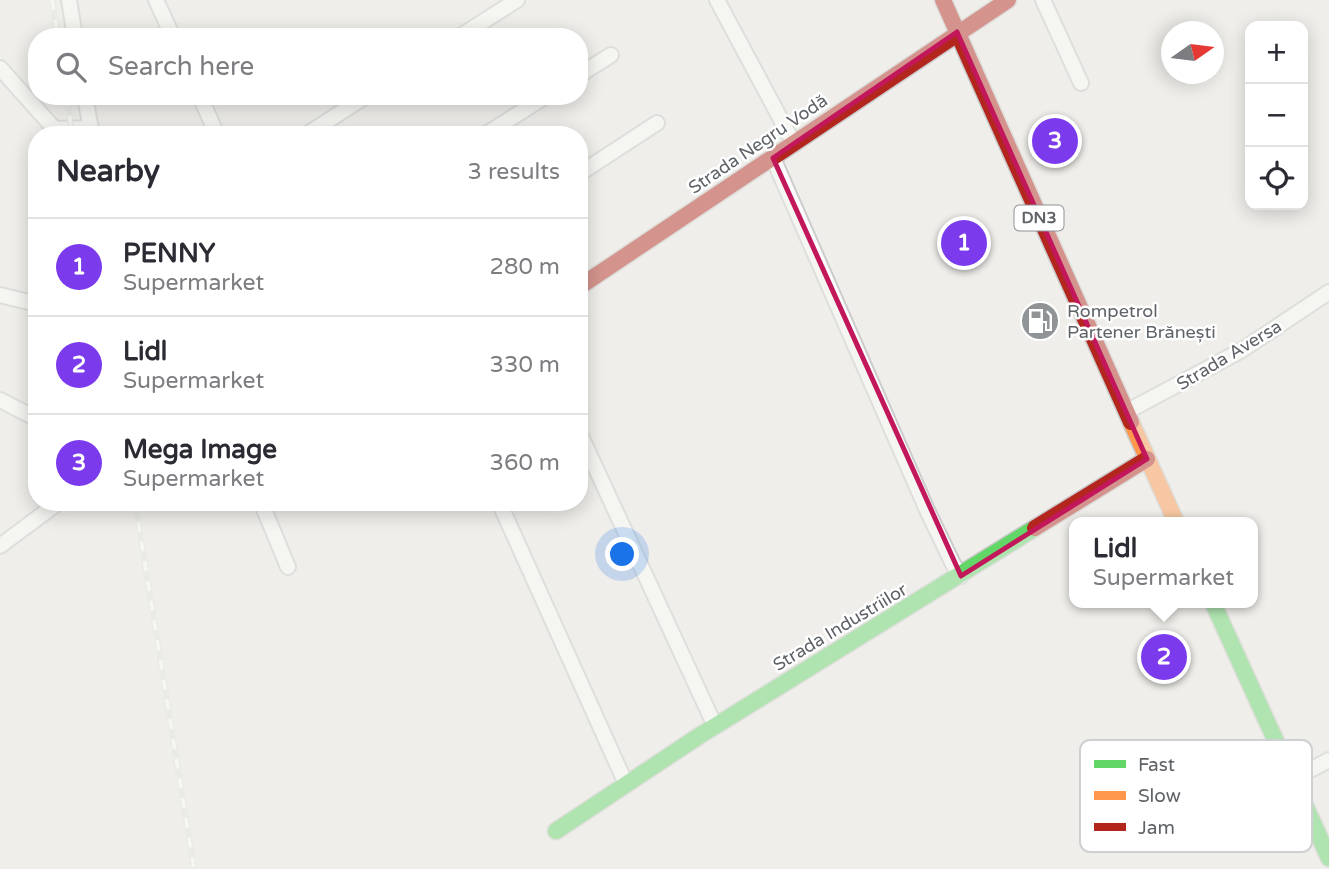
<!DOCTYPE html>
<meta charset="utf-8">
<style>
:root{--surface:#fff;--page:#f7f7f7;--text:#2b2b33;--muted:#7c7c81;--line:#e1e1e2;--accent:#7c3aed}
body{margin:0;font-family:"Varela Round",sans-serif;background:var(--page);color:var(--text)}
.controls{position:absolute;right:21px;top:21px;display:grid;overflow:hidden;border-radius:14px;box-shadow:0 4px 18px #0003}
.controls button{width:63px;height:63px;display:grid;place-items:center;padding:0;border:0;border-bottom:2px solid var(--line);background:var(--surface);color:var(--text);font:35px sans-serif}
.compass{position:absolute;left:1161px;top:21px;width:63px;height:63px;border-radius:50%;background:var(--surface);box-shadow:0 4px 18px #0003;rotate:76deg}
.you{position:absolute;left:623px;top:555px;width:24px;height:24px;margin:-18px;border:5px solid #fff;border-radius:50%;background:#1a73e8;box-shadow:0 0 0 10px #1a73e833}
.badge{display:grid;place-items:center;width:46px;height:46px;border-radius:50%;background:var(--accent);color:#fff;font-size:23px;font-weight:700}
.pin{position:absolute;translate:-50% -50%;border:4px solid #fff;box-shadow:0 2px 7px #0006}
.popup{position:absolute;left:1069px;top:517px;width:189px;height:91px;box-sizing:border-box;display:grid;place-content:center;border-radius:14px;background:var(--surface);filter:drop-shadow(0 2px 5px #0005);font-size:23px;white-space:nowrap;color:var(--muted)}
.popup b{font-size:26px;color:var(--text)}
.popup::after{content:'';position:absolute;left:50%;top:100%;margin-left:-14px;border:14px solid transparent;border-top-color:var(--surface)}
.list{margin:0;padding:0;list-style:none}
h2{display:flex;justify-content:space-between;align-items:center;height:91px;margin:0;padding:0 28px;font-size:30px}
h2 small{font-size:23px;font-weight:400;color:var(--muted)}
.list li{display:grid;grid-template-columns:46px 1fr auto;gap:21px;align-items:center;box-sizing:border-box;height:98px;padding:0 28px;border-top:2px solid var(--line)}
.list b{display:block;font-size:26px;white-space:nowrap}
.list p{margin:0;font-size:23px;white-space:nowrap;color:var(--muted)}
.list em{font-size:23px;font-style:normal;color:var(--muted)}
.icon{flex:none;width:38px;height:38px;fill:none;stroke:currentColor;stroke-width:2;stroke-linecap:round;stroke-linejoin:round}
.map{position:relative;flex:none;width:1329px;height:869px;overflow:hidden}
.search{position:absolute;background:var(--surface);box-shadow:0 4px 18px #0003;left:28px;top:28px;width:560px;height:77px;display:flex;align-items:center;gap:18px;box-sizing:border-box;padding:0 24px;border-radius:28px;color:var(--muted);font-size:26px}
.panel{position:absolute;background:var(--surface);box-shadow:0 4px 18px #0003;left:28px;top:126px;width:560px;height:385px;border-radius:28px}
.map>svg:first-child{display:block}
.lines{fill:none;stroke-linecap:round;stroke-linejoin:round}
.street-casing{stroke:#cbcccc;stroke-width:18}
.fast-casing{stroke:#cacacb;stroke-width:19}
.slow-casing{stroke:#cacacb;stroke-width:19}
.jam-casing{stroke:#cacacb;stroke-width:19}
.street{stroke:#fdfcfc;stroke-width:14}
.fast{stroke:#63d668;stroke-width:16}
.slow{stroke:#ff974d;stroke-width:16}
.jam{stroke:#b3261e;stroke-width:16}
.rail-casing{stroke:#e4e4e4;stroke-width:6}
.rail{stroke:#fff;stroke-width:3.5;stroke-dasharray:10;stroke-linecap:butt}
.marked{fill:none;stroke:#c2185b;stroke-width:5;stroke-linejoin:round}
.labels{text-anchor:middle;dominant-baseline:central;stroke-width:5;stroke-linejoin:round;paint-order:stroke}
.shield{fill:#fff;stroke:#8f9295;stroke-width:2}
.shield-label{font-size:16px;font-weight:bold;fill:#5f6368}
.street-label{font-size:18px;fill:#5f6368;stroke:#fff}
.poi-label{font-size:18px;fill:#5f6368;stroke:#fff;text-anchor:start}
.key{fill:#fff;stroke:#cfd0d2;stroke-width:2}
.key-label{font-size:19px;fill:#5f6368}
</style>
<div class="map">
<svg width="1329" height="869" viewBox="0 0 1329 869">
<rect width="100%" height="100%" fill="#efeeea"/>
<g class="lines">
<defs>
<path id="street" d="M69 0 75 37
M156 0 173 37
M717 0 794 144
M1043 0 1081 83
M459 37 517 0
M0 68 60 135
M579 75 611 55
M85 96 92 135
M200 96 217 135
M56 129 91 128
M306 135 366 96
M485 135 546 96
M773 158 927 510 953 564 961 576
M579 174 657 123
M0 295 37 304
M0 400 37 419
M1126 412 1242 350 1329 292
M579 432 715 726
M261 502 288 567
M499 502 626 784
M0 546 59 502
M1293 779 1329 760"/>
<path id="fast" d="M1213 603 1329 858
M556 831 699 736 1035 528"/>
<path id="slow" d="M1131 422 1176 522"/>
<path id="jam" d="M943 0 1131 422
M579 287 1008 0
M1035 528 1147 459"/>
</defs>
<!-- street casing -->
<use href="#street" class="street-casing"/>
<!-- fast casing -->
<use href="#fast" class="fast-casing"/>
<!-- slow casing -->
<use href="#slow" class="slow-casing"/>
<!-- jam casing -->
<use href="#jam" class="jam-casing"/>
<!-- street -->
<use href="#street" class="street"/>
<!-- fast -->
<use href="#fast" class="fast"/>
<!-- slow -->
<use href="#slow" class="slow"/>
<!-- jam -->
<use href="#jam" class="jam"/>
<defs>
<path id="rail" d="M52 0 58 37
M67 96 72 135
M135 502 194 869"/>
</defs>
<!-- rail casing -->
<use href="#rail" class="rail-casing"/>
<!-- rail -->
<use href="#rail" class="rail"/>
</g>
<!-- marked area -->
<path d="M0 0H1329V869H0ZM957 32 1147 459 961 576 773 158Z" fill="#efeeea" fill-opacity=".55" fill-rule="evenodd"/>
<path class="marked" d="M957 32 1147 459 961 576 773 158Z"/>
<!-- icons -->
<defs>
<symbol id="fuel-disc" viewBox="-11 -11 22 22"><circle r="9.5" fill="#919496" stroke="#fff"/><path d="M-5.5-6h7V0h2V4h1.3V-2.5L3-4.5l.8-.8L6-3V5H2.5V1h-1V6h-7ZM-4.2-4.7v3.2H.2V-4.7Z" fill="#fff"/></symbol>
</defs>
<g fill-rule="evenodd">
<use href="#fuel-disc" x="1018" y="299" width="44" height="44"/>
</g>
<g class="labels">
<!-- shield labels -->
<rect class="shield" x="1014.5" y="205.5" width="49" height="25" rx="5"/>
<g class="shield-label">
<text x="1039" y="218">DN3</text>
</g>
<!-- street labels -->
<g class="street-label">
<text transform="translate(758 144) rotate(-34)">Strada Negru Vodă</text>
<text transform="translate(1229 355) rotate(-31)">Strada Aversa</text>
<text transform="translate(840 627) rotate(-31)">Strada Industriilor</text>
</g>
<!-- poi labels -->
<g class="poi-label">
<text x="1067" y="311">Rompetrol<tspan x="1067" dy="21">Partener Brănești</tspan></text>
</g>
</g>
<!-- legend -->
<rect x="1080" y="740" width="232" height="112" rx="10" class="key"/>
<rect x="1094" y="760" width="32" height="8" fill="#63d668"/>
<rect x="1094" y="791" width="32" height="9" fill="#ff974d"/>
<rect x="1094" y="823" width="32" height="8" fill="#b3261e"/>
<g class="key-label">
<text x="1138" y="771">Fast</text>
<text x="1138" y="802">Slow</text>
<text x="1138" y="834">Jam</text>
</g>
</svg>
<div class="controls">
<button>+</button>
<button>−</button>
<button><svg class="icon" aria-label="locate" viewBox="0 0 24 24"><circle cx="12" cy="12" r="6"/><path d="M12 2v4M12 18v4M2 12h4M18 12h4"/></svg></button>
</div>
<svg class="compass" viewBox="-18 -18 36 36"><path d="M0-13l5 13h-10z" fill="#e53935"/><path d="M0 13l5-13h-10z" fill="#7c7c81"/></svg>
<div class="you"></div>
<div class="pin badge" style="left:964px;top:243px">1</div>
<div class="pin badge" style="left:1164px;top:657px">2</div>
<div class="popup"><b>Lidl</b>Supermarket</div>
<div class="pin badge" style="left:1055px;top:141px">3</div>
<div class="search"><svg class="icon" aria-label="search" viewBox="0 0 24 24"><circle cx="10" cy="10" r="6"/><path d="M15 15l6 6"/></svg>Search here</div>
<section class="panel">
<h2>Nearby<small>3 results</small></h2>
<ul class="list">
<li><span class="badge">1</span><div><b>PENNY</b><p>Supermarket</p></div><em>280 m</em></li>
<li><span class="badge">2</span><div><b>Lidl</b><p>Supermarket</p></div><em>330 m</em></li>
<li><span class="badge">3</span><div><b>Mega Image</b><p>Supermarket</p></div><em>360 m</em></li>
</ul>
</section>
</div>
